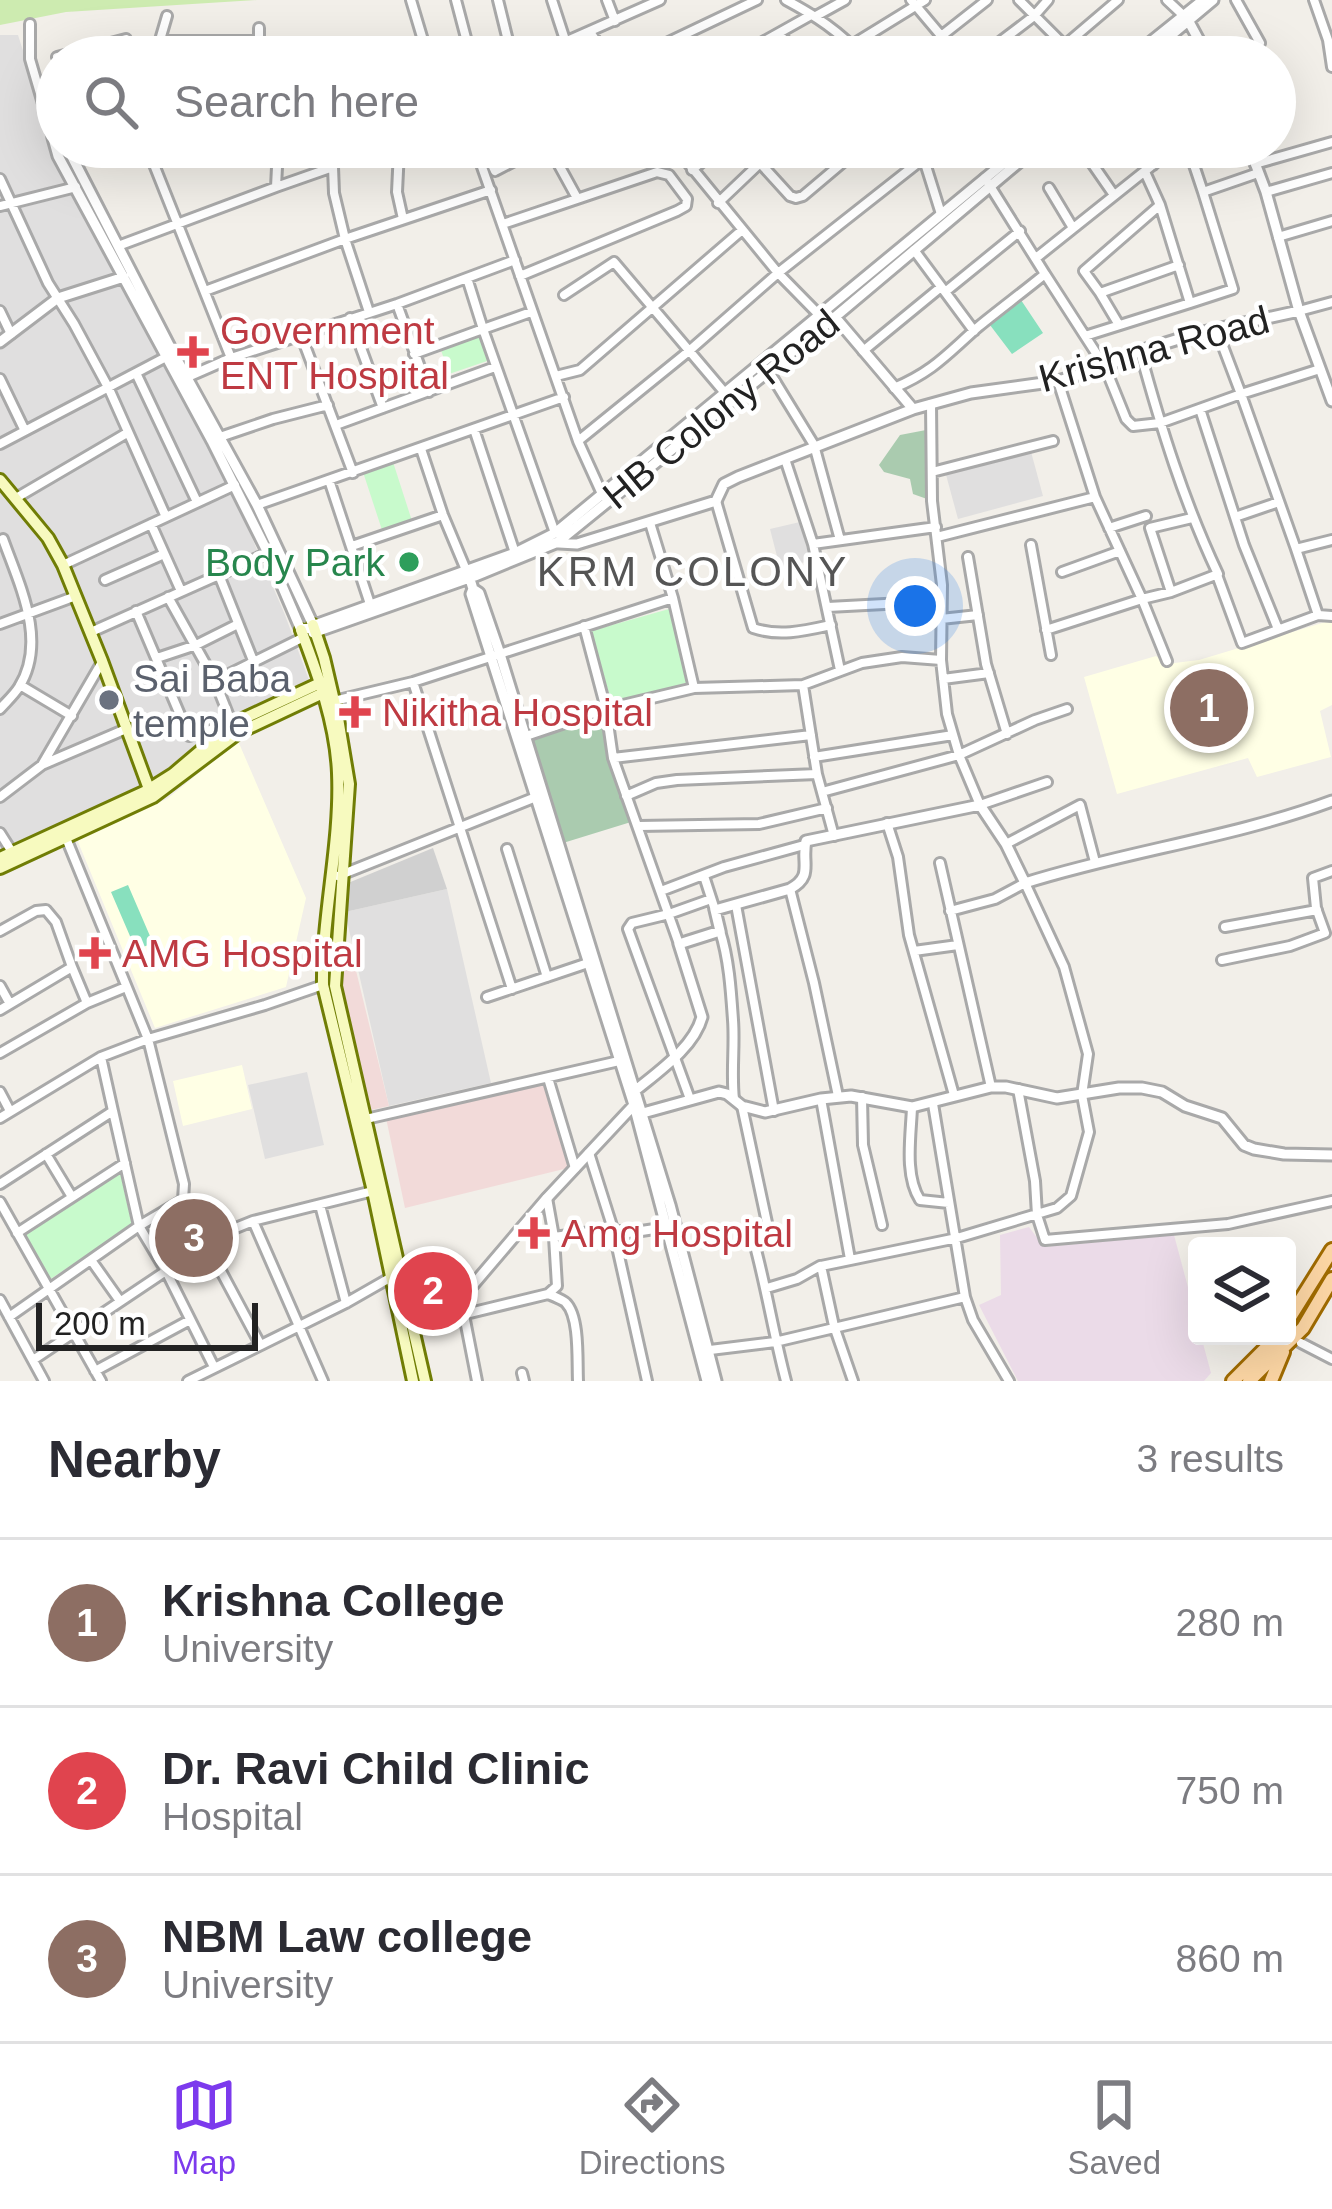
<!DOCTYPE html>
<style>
:root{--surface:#fff;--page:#f7f7f7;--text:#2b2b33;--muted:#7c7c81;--line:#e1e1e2;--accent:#7c3aed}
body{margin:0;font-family:Arial,sans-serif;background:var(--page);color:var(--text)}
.controls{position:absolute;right:36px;bottom:36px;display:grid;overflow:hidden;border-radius:12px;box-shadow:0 12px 48px #0002}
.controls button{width:108px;height:108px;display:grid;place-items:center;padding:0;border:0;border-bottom:3px solid var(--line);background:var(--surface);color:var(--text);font:60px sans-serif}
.scale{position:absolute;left:36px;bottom:30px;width:222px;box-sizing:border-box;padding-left:12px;border:6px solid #222;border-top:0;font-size:33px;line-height:42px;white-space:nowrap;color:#222;-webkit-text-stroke:9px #fff;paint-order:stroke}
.you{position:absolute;left:915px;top:606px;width:42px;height:42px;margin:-30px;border:9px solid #fff;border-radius:50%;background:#1a73e8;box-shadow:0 0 0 18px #1a73e833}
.badge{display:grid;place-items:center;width:78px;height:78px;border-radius:50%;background:var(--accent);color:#fff;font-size:39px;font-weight:700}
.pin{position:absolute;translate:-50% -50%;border:6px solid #fff;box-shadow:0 3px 12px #0006}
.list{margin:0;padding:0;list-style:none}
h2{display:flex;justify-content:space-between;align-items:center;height:156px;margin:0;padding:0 48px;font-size:51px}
h2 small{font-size:39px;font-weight:400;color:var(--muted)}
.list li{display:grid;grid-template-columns:78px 1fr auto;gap:36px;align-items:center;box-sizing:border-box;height:168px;padding:0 48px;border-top:3px solid var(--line)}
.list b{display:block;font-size:45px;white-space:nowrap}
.list p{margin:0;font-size:39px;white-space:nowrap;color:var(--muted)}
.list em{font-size:39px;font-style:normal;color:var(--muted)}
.icon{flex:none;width:66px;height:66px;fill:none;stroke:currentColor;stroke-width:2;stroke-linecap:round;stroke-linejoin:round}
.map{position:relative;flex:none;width:1332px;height:1381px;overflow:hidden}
.search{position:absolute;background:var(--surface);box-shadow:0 12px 48px #0002;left:36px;right:36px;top:36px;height:132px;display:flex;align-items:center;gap:30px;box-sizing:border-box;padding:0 42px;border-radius:66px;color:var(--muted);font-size:45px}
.sheet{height:660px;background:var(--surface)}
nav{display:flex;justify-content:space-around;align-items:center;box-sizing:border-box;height:168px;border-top:3px solid var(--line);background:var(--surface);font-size:33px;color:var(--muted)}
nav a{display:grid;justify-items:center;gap:6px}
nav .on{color:var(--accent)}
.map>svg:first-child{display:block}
.residential{fill:#e0dfdf}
.commercial{fill:#f2dad9}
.industrial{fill:#ebdbe8}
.education{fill:#ffffe5}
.religious{fill:#d0d0d0}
.grass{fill:#cdebb0}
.cemetery{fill:#aacbaf}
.park{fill:#c8facc}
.pitch{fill:#88e0be}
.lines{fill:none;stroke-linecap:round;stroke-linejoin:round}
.minor-casing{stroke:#a9a9a9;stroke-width:14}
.tertiary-casing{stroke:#a9a9a9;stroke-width:15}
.secondary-casing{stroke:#707d05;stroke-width:16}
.primary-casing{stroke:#a06b00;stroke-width:18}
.minor{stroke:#fff;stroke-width:8}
.tertiary{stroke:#fff;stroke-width:9}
.secondary{stroke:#f7fabf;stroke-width:10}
.primary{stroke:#fcd6a4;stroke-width:12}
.health-dot{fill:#e0444e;stroke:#fff;stroke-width:4.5}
.leisure-dot{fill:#2e9e5b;stroke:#fff;stroke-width:4.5}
.worship-dot{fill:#6b7280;stroke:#fff;stroke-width:4.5}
.labels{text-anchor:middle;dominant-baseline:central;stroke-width:9;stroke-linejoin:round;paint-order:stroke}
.health-label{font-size:39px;fill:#be3a42;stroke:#fff;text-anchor:start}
.street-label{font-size:39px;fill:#222;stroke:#fff}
.leisure-label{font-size:39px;fill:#27864d;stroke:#fff;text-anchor:end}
.worship-label{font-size:39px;fill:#5b616d;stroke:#fff;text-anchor:start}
.neighbourhood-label{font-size:42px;letter-spacing:3px;fill:#555;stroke:#fff}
</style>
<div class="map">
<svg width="1332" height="1381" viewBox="0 0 1332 1381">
<rect width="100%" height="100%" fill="#f2efe9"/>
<!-- residential -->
<path class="residential" d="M0 35H18L66 185 228 482 285 615 309 680 237 717 221 722 158 777 0 852Z
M1030 448 1043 496 958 519 945 471Z
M800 522 810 561 780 568 770 529Z
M447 889 491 1083 389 1106 345 912Z
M307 1072 324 1145 265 1159 248 1085Z"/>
<!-- commercial -->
<path class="commercial" d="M342 946H350L389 1106 371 1110 341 981Z
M547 1079 568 1168 405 1208 386 1118Z"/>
<!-- industrial -->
<path class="industrial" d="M1029 1227 1044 1247 1174 1235 1197 1321V1336H1201L1211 1373 1204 1381H1018L979 1305 1001 1295 1000 1235Z"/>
<!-- education -->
<path class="education" d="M1332 620V705L1320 711 1331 757 1257 777 1248 758 1117 794 1084 677 1156 656 1166 664 1199 660Z
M238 741 306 898 286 987 155 1028 76 837 167 799Z
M242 1065 252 1109 183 1126 173 1081Z"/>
<!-- religious -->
<path class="religious" d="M433 848 447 889 345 912 348 883Z"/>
<!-- grass -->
<path class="grass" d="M0 0H257L66 12 0 25Z"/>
<!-- cemetery -->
<path class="cemetery" d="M926 430 927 499 913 494 910 479 884 472 879 465 900 435Z
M601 714 612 768 631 822 563 843 531 741Z"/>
<!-- park -->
<path class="park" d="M484 331 493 359 449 374 440 347Z
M393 462 412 521 400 527 382 530 363 472Z
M669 609 689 682 612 704 591 631Z
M120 1172 132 1225 49 1280 24 1234Z"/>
<!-- pitch -->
<path class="pitch" d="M1021 300 1043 333 1012 354 990 325Z
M128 885 153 943 136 950 111 892Z"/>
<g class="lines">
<defs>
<path id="minor" d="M411 0 428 57
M456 0 471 57
M498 0 512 57
M552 0 566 43
M607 0 615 21
M786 0C814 15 841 32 862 57
M911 0 959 57
M1019 0 1065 46 1072 57
M1167 0 1184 16
M1236 0 1260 43
M1314 0 1328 40 1332 67
M816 16 845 0
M30 24V59L53 138
M590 32 607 57
M779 35 805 57
M940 37 987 0
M160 41H259
M852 45 925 0
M57 57 126 39
M155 57 167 16
M259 57V28
M531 57 660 0
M564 57 572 54 579 57
M637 57 757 0
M736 57 811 15
M980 57 1034 16 1048 0
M1051 57 1118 0
M147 147 231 358
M475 147 578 441 603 496
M484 147 495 171 520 158 525 147
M549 147 577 198
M675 147 778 273 827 323
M920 147 941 214
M1140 147 1153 165
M1188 147 1203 192
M399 150C427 155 450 162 477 152
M399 150 397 192 403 219
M1087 156 1114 195
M760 163 790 196 796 198 803 196 861 147
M1255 164 1332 142
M692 170 720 147
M1145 172 1160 205 1190 303 1233 289 1203 192 1258 173
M985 178 1045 274
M0 179 48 283 74 324 109 389 166 517
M276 187 333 167 338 147
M1049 188 1073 228
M1266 192 1332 173
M718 203 760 163 782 147
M1160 205 1084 271 1100 293 1179 265
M0 206 76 187
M503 224 657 172 669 175 687 199 686 206 677 211 520 276
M1278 237 1332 221
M118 246 276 187 278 147
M914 250 974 331
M1036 258 1175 147
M205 291 345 239 334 193 333 167
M945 292 1020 231
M1100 293 1119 325
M564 295 614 262 725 393
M397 304 429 392
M0 311 11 334
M1299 311 1332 302
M369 312 345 239 491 190
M531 312 483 329 555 533
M350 318 383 408
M1216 328 1241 394 1320 369
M301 335 353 473
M1085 336 1190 303
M863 351 941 287
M414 354 483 329 467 278
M768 370 814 445 840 540
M136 373 197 502
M556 376 580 370 741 231
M0 379 25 431
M183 379 231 358 397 304 515 260
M1058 381 1095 497 1142 599 1171 592 1218 574C1184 502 1161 428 1140 351
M894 388C934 371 947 354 978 327 1000 309 1023 292 1045 274L1105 367 1126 419 1133 426 1160 423 1241 394 1296 549
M931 404 932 501 942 585 941 660 947 714 959 755 980 805 1047 782
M1200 409 1244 545 1278 629
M336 425 495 367
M474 429 515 553
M220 437 273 419 328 405
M578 441 689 351 778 273 938 147
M0 444 168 356
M421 449 443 515 466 570
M785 459 813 544 840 670
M932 472 1053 441
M329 480 370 604
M16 498 127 433
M716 501 753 628C779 637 804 631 831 625
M257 505 564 397
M1235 517 1279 502
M650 523 673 598
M151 524 181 591
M1109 528 1146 516
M937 537 1095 497
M1332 540 1296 549 1318 615 1332 616
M813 544 936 527
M1031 545 1051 655
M352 546 443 515
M968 557 986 664 1007 734
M63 565 235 485
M1062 572 1120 551
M219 575 254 663
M1217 575 1242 643 1318 615
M105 580 164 554
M1171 592 1150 528 1192 518
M168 597 215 681 232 724
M828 607 941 601
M136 611 189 736 217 728 224 731
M941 619 978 615
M0 624 76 596
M584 626 606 709 613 758 679 944
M1046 630 1142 599 1167 661
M91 632 268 553
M157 658 196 645 238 624
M943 679 989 673
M215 681 304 637
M413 682 512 989
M20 685 72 716
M803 685 817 774 834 836
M694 688 803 685 862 663 902 657 941 660
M334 701 413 682 673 598 694 688 606 709 526 736
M0 709C6 702 14 695 19 687 48 641 19 584 3 539
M814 757 953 735
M613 758 811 735
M44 764 126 729
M822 792 959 755 1035 720 1067 709
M626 796 656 783 677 780 817 774
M0 797 42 765 102 662
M887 823 898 857 909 935 954 1095
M639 826 759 824 827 808
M0 833 12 852
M66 838 148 1039 184 1184 183 1200
M1006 844 1080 805 1095 862
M507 849 547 977
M940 863 991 1087
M338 876 541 795
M704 876 715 910
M790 889 814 983 838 1096
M661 891 724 867 804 845
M736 905 774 1111
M1225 927 1317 910
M0 931 36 911 46 910 56 922 72 967 0 1010
M720 931C729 959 731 991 733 1020 735 1046 731 1073 734 1099
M914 951 958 945
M1222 960 1290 946 1325 933 1316 908 1313 878 1332 871
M72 967 87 1003
M0 986 10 1004
M487 997 588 963
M0 1053 87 1003 126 987
M548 1078 575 1168
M1018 1089 1035 1181 1037 1215 1045 1240 1228 1224 1332 1201
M0 1092 10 1111
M862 1097 863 1145 882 1225
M690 1099 628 929 632 923 669 914 711 899
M821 1099 850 1259
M933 1104 965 1297 973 1320 1009 1381
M742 1106 769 1232 755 1242V1246C767 1291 774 1336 786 1381
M912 1107C911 1136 904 1175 920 1200L949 1203
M113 1111 139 1226 166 1271 214 1367
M0 1118 101 1057 148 1039 265 1005 323 985
M366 1119 619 1061
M589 1153 613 1229 647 1381
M46 1154 72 1197
M0 1184 113 1111 101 1057
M0 1202 101 1381
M320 1205 346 1303
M253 1221 323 1381
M17 1233 125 1163
M554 1237 613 1229 628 1233 668 1227
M91 1260 120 1301
M767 1288 797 1279 820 1266
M548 1294C551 1295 565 1301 566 1303 580 1317 577 1362 578 1381
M0 1300 44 1381
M464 1315 477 1381
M9 1317 139 1226 183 1200 260 1344
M445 1319 548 1294 557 1286 554 1237 547 1198
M1301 1343 1332 1359
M702 1351 775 1342 965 1297
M33 1360 166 1271 206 1240 253 1221 377 1190
M95 1371 190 1320
M522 1373 524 1381
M188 1381 346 1303 395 1275
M853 1381 834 1326 821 1266 957 1238 1057 1208 1071 1196 1089 1132 1082 1095 1088 1054 1064 967 1025 883 995 899 950 911"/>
<path id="tertiary" d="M1188 20 1208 57
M1132 57 1203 0
M1145 57 1213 0
M53 138 58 156 212 441 268 553 301 630 515 553 555 533 1023 147
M64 147 69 151 170 347 257 505 313 625
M1249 147 1266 192 1299 311 1332 401
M835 317 913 409
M0 342 58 298 124 277
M559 543 577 544 716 501 724 484 738 477 913 409 971 393 1058 381 1105 367 1140 351 1198 333 1299 311
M469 576 473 589 471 594 634 1105 707 1381
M473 589 479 593 500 654 670 1205 716 1381
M313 633 475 576 558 542 835 317 1037 147
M643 1113 719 1092 727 1094 742 1106 765 1112 821 1099 851 1096 912 1107 991 1087H1006L1057 1098 1119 1088H1142L1162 1092 1185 1106 1222 1118 1244 1145 1254 1149 1284 1154 1332 1155
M413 1326 444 1319 547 1198 634 1105 636 1090C659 1071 694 1047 702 1017L679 944 720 931 715 910 790 889C814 876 801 863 806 841L980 805 1006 844 1025 883C1126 851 1232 838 1332 801"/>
<path id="secondary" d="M0 480 48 538 63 565 102 661 149 789
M313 625 324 658 338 718 349 784 335 986 425 1381
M301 630C318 675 336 724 338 773 341 844 322 914 323 985L373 1191 413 1381
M0 858 146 791 173 774 232 724 320 683
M0 868 153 797 238 733 323 693"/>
<path id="primary" d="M1287 1322 1332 1250
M1233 1381 1278 1336
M1249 1381 1303 1328 1332 1279
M1271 1381 1283 1352"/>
</defs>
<!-- minor casing -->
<use href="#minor" class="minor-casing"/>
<!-- tertiary casing -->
<use href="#tertiary" class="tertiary-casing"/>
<!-- secondary casing -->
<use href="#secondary" class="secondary-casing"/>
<!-- primary casing -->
<use href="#primary" class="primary-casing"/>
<!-- minor -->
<use href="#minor" class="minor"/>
<!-- tertiary -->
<use href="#tertiary" class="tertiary"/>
<!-- secondary -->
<use href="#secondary" class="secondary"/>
<!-- primary -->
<use href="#primary" class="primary"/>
</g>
<!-- markers -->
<g class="health-dot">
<path d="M187 334h12v12h12v12h-12v12h-12v-12h-12v-12h12z"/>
<path d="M349 694h12v12h12v12h-12v12h-12v-12h-12v-12h12z"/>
<path d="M89 935h12v12h12v12h-12v12h-12v-12h-12v-12h12z"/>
<path d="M528 1215h12v12h12v12h-12v12h-12v-12h-12v-12h12z"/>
</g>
<circle class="leisure-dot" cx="409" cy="562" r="12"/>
<circle class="worship-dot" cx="109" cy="700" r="12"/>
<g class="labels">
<!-- health labels -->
<g class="health-label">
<text x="220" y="330">Government<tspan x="220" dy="45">ENT Hospital</tspan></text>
<text x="382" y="712">Nikitha Hospital</text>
<text x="122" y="953">AMG Hospital</text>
<text x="561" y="1233">Amg Hospital</text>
</g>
<!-- street labels -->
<g class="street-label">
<text transform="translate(1154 349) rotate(-15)">Krishna Road</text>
<text transform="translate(721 409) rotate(-39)">HB Colony Road</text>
</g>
<!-- leisure labels -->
<g class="leisure-label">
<text x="385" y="562">Body Park</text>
</g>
<!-- worship labels -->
<g class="worship-label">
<text x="133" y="678">Sai Baba<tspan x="133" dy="45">temple</tspan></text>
</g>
<!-- neighbourhood labels -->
<g class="neighbourhood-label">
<text x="693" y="571">KRM COLONY</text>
</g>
</g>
</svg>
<div class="controls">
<button><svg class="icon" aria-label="layers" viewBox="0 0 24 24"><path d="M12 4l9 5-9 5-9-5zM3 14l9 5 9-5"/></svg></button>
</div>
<div class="scale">200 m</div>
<div class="you"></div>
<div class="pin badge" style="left:1209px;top:708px;background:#8d6e63">1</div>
<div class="pin badge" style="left:433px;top:1291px;background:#e0444e">2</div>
<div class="pin badge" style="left:194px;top:1238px;background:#8d6e63">3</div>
<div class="search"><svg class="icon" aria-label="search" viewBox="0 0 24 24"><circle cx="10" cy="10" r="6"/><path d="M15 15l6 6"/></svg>Search here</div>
</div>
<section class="sheet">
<h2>Nearby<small>3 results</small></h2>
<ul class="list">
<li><span class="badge" style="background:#8d6e63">1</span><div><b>Krishna College</b><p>University</p></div><em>280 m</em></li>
<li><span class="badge" style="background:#e0444e">2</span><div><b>Dr. Ravi Child Clinic</b><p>Hospital</p></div><em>750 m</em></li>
<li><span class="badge" style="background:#8d6e63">3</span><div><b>NBM Law college</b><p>University</p></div><em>860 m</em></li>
</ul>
</section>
<nav>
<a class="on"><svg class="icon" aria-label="map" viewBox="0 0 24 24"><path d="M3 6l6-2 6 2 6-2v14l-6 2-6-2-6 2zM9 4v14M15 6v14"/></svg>Map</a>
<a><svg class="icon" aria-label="directions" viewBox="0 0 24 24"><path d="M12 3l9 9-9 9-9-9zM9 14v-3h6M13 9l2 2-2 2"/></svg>Directions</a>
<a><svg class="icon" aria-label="saved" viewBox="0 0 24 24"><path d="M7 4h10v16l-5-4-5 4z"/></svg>Saved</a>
</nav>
